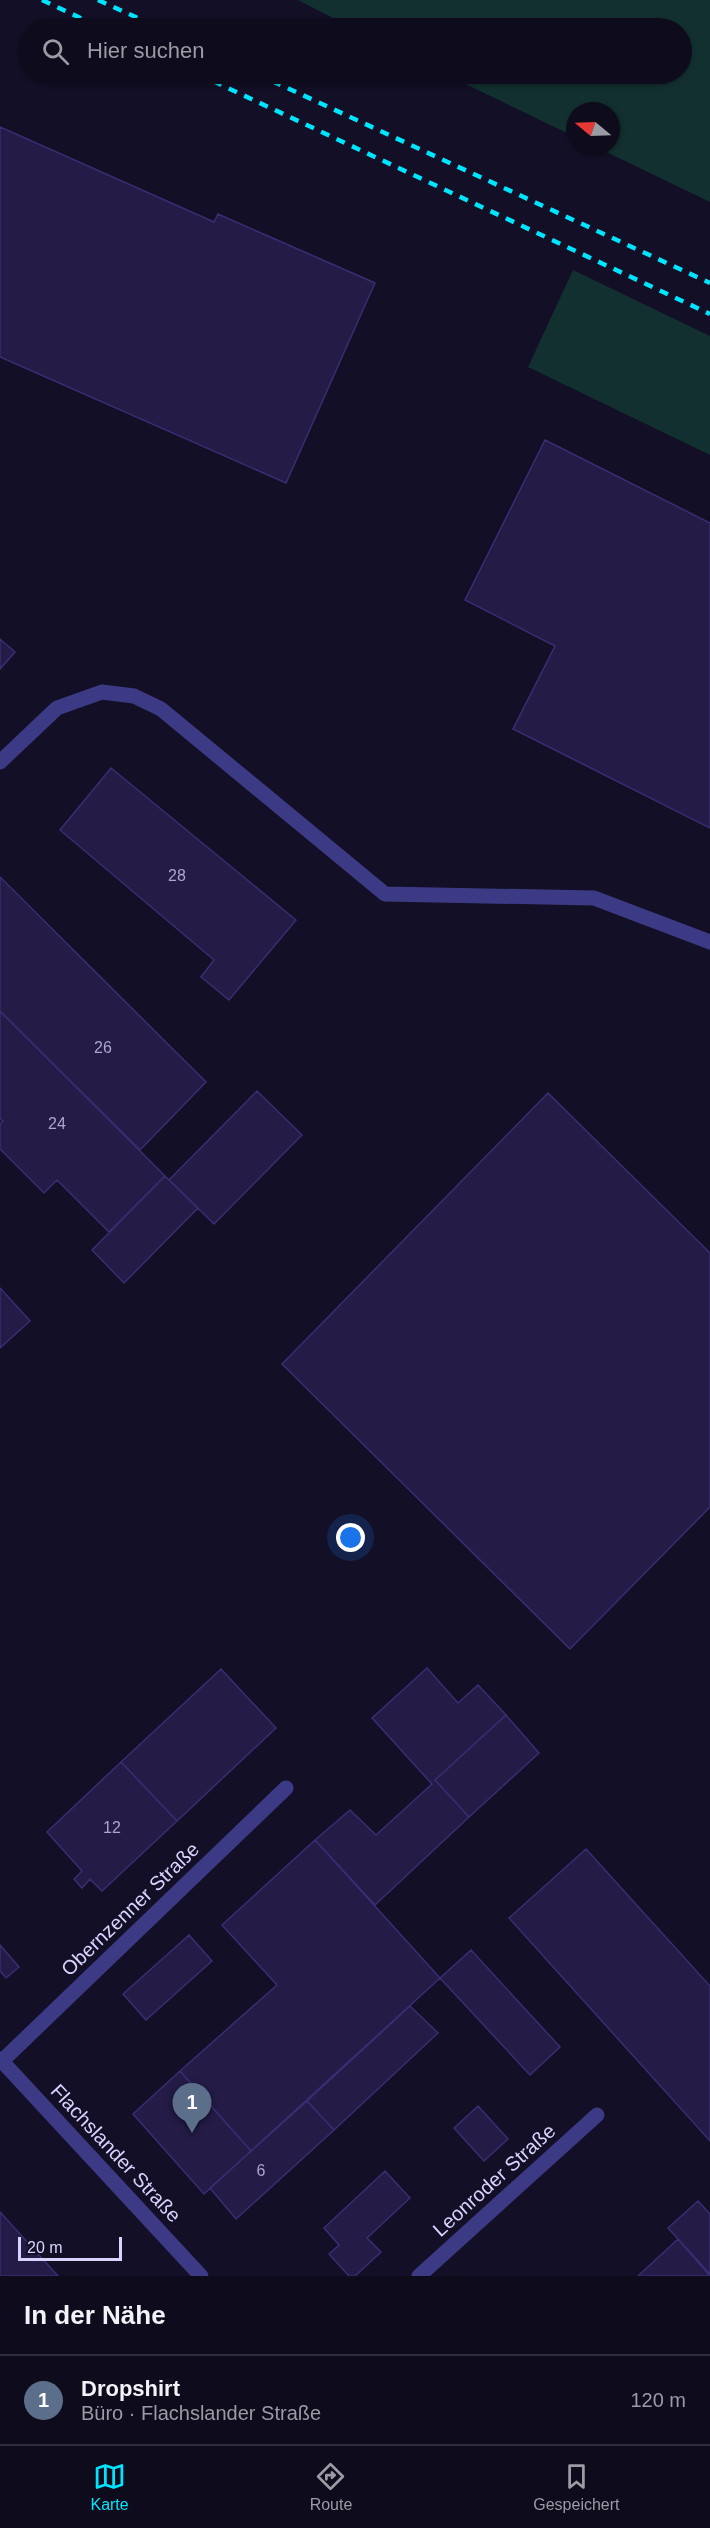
<!DOCTYPE html>
<html lang="de">
<meta charset="utf-8">
<style>
:root{--surface:#0e0b1c;--page:#171425;--text:#f1f3f6;--muted:#9b9ba3;--line:#2e2b3b;--accent:#00e5ff}
body{margin:0;font-family:Helvetica,sans-serif;background:var(--page);color:var(--text)}
.compass{position:absolute;left:566px;top:102px;width:54px;height:54px;border-radius:50%;background:var(--surface);box-shadow:0 2px 4px #0004;rotate:289deg}
.scale{position:absolute;left:18px;bottom:15px;width:104px;box-sizing:border-box;padding-left:6px;border:3px solid #d9d4ff;border-top:0;font-size:16px;line-height:21px;white-space:nowrap;color:#d9d4ff;-webkit-text-stroke:4px #130f26;paint-order:stroke}
.you{position:absolute;left:351px;top:1538px;width:21px;height:21px;margin:-15px;border:4px solid #fff;border-radius:50%;background:#1a73e8;box-shadow:0 0 0 9px #1a73e833}
.badge{display:grid;place-items:center;width:39px;height:39px;border-radius:50%;background:var(--accent);color:#fff;font-size:20px;font-weight:700}
.pin{position:absolute;translate:-50% -50px;filter:drop-shadow(0 2px 3px #0008)}
.pin::after{content:'';position:absolute;top:32px;width:21px;height:18px;background:inherit;clip-path:polygon(0 0,100% 0,50% 100%)}
.list{margin:0;padding:0;list-style:none}
h2{display:flex;justify-content:space-between;align-items:center;height:78px;margin:0;padding:0 24px;font-size:26px}
h2 small{font-size:20px;font-weight:400;color:var(--muted)}
.list li{display:grid;grid-template-columns:39px 1fr auto;gap:18px;align-items:center;box-sizing:border-box;height:90px;padding:0 24px;border-top:2px solid var(--line)}
.list b{display:block;font-size:22px;white-space:nowrap}
.list p{margin:0;font-size:20px;white-space:nowrap;color:var(--muted)}
.list em{font-size:20px;font-style:normal;color:var(--muted)}
.icon{flex:none;width:33px;height:33px;fill:none;stroke:currentColor;stroke-width:2;stroke-linecap:round;stroke-linejoin:round}
.map{position:relative;flex:none;width:710px;height:2276px;overflow:hidden}
.search{position:absolute;background:var(--surface);box-shadow:0 2px 4px #0004;left:18px;right:18px;top:18px;height:66px;display:flex;align-items:center;gap:15px;box-sizing:border-box;padding:0 21px;border-radius:33px;color:var(--muted);font-size:22px}
.sheet{height:168px;background:var(--surface)}
nav{display:flex;justify-content:space-around;align-items:center;box-sizing:border-box;height:84px;border-top:2px solid var(--line);background:var(--surface);font-size:16px;color:var(--muted)}
nav a{display:grid;justify-items:center;gap:3px}
nav .on{color:var(--accent)}
.map>svg:first-child{display:block}
.green{fill:#12302f}
.building{fill:#241b47;stroke:#3b2d73;stroke-width:1.5}
.lines{fill:none;stroke-linecap:round;stroke-linejoin:round}
.minor{stroke:#3d3a85;stroke-width:15}
.rail{stroke:#00e5ff;stroke-width:4.5;stroke-dasharray:9 8;stroke-linecap:butt}
.labels{text-anchor:middle;dominant-baseline:central;stroke-width:4.5;stroke-linejoin:round;paint-order:stroke}
.number-label{font-size:16px;fill:#aca6d1}
.street-label{font-size:20px;fill:#d9d4ff;stroke:#130f26}
</style>
<div class="map">
<svg width="710" height="2276" viewBox="0 0 710 2276">
<rect width="100%" height="100%" fill="#130f26"/>
<!-- green -->
<path class="green" d="M298 0H710V202L596 147H611V111H575V137L445 74H682V28H352Z
M573 270 710 336V455L528 367Z"/>
<!-- building -->
<path class="building" d="M0 127 214 222 218 214 375 283 286 483 0 357Z
M545 440 710 523V828L513 729 555 646 465 600Z
M0 639 15 652 0 669Z
M111 768 296 920 229 1000 201 977 214 960 60 830Z
M0 877 206 1082 140 1150 0 1011Z
M0 1011 165 1176 109 1232 57 1180 44 1193 0 1149V1124L3 1121 0 1119Z
M257 1091 302 1135 214 1224 169 1180Z
M548 1093 710 1253V1507L570 1649 282 1364Z
M165 1176 198 1208 124 1283 92 1250Z
M0 1288 30 1321 0 1348Z
M427 1668 458 1703 478 1685 506 1715 435 1780 469 1817 375 1905 315 1840 350 1810 376 1835 432 1784 372 1718Z
M221 1669 276 1728 177 1821 121 1762Z
M506 1715 539 1753 469 1817 435 1780Z
M121 1762 177 1821 102 1891 90 1879 82 1888 74 1879 82 1871 47 1832Z
M315 1840 440 1978 251 2151 180 2071 277 1985 222 1925Z
M586 1849 710 1986V2141L509 1918Z
M189 1935 212 1961 146 2020 123 1994Z
M0 1945 19 1967 6 1978 0 1971Z
M471 1950 560 2047 530 2075 440 1978Z
M410 2006 438 2033 334 2130 307 2101Z
M180 2071 251 2151 204 2194 133 2114Z
M307 2101 334 2130 236 2219 210 2188Z
M478 2106 508 2139 484 2161 454 2128Z
M385 2171 410 2198 367 2238 381 2252 355 2276H349L329 2254 339 2245 324 2228Z
M698 2201 710 2214V2274L668 2228Z
M0 2212 58 2276H0Z
M678 2239 710 2276H638Z"/>
<g class="lines">
<!-- minor -->
<path class="minor" d="M0 762 57 708 102 692 134 696 161 709 385 894 594 898 710 942
M0 2059 201 2276
M2 2061 286 1788
M419 2276 597 2115"/>
<!-- rail -->
<path class="rail" d="M42 0 102 28
M98 0 160 28
M198 74 710 314
M257 74 710 283"/>
</g>
<g class="labels">
<!-- number labels -->
<g class="number-label">
<text x="177" y="875">28</text>
<text x="103" y="1047">26</text>
<text x="57" y="1123">24</text>
<text x="112" y="1827">12</text>
<text x="261" y="2170">6</text>
</g>
<!-- street labels -->
<g class="street-label">
<text transform="translate(130 1909) rotate(-44)">Obernzenner Straße</text>
<text transform="translate(116 2153) rotate(47)">Flachslander Straße</text>
<text transform="translate(494 2180) rotate(-42)">Leonroder Straße</text>
</g>
</g>
</svg>
<svg class="compass" viewBox="-18 -18 36 36"><path d="M0-13l5 13h-10z" fill="#e53935"/><path d="M0 13l5-13h-10z" fill="#9b9ba3"/></svg>
<div class="scale">20 m</div>
<div class="you"></div>
<div class="pin badge" style="left:192px;top:2133px;background:#5c6f8a">1</div>
<div class="search"><svg class="icon" aria-label="search" viewBox="0 0 24 24"><circle cx="10" cy="10" r="6"/><path d="M15 15l6 6"/></svg>Hier suchen</div>
</div>
<section class="sheet">
<h2>In der Nähe<small></small></h2>
<ul class="list">
<li><span class="badge" style="background:#5c6f8a">1</span><div><b>Dropshirt</b><p>Büro · Flachslander Straße</p></div><em>120 m</em></li>
</ul>
</section>
<nav>
<a class="on"><svg class="icon" aria-label="map" viewBox="0 0 24 24"><path d="M3 6l6-2 6 2 6-2v14l-6 2-6-2-6 2zM9 4v14M15 6v14"/></svg>Karte</a>
<a><svg class="icon" aria-label="directions" viewBox="0 0 24 24"><path d="M12 3l9 9-9 9-9-9zM9 14v-3h6M13 9l2 2-2 2"/></svg>Route</a>
<a><svg class="icon" aria-label="saved" viewBox="0 0 24 24"><path d="M7 4h10v16l-5-4-5 4z"/></svg>Gespeichert</a>
</nav>
